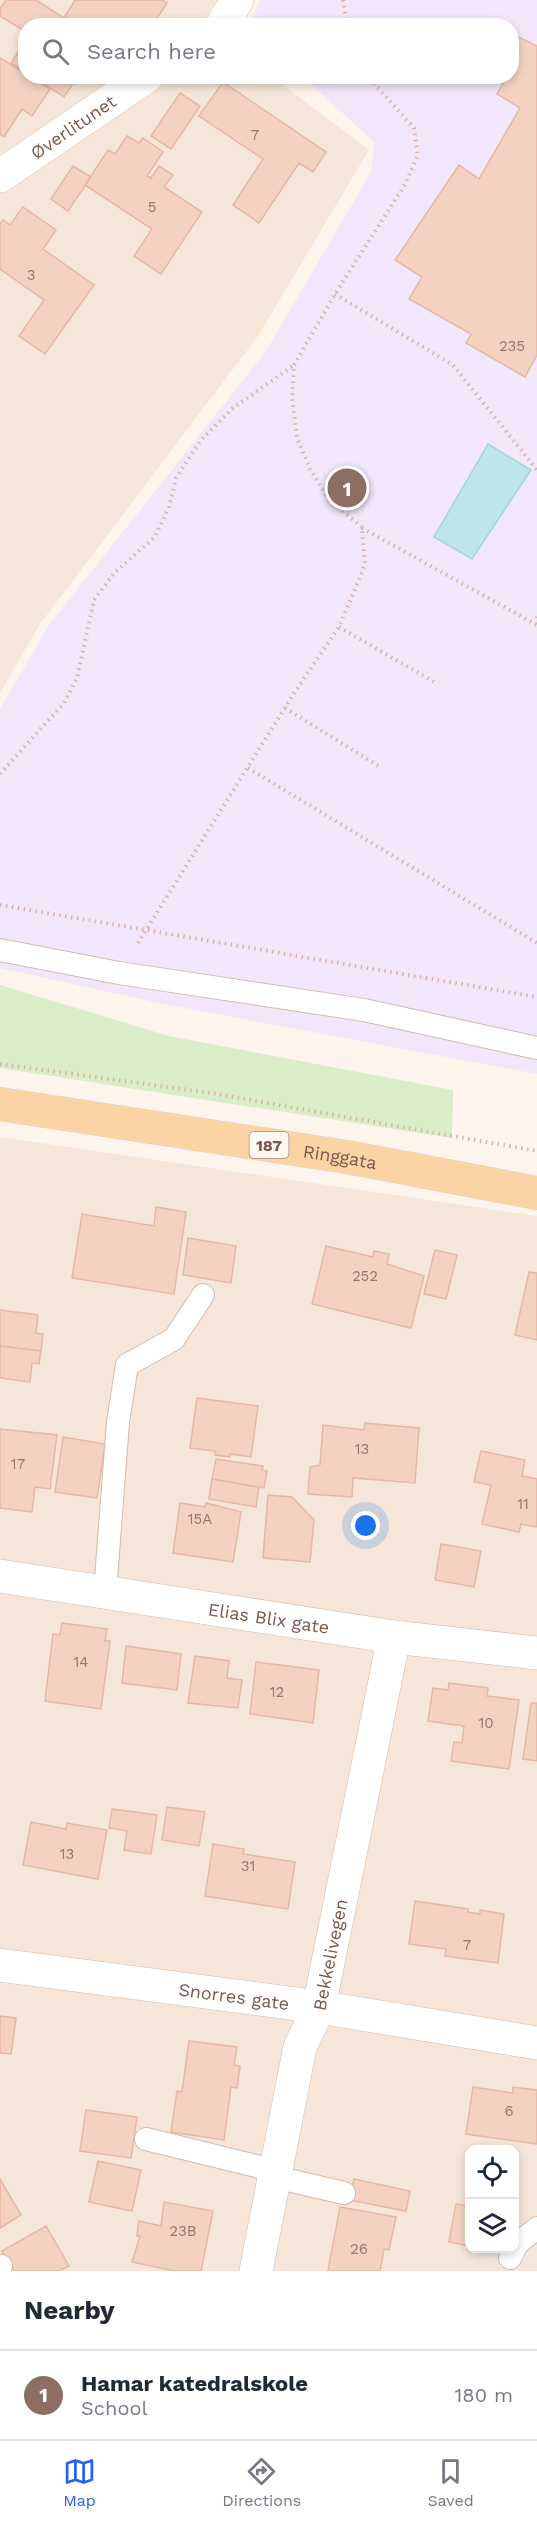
<!DOCTYPE html>
<meta charset="utf-8">
<style>
:root{--surface:#fff;--page:#f6f6f7;--text:#1f2937;--muted:#747a83;--line:#e0e1e3;--accent:#2563eb}
body{margin:0;font-family:"Work Sans",sans-serif;background:var(--page);color:var(--text)}
.controls{position:absolute;right:18px;bottom:18px;display:grid;overflow:hidden;border-radius:12px;box-shadow:0 3px 9px #0003}
.controls button{width:54px;height:54px;display:grid;place-items:center;padding:0;border:0;border-bottom:2px solid var(--line);background:var(--surface);color:var(--text);font:30px sans-serif}
.you{position:absolute;left:366px;top:1526px;width:21px;height:21px;margin:-15px;border:4px solid #fff;border-radius:50%;background:#1a73e8;box-shadow:0 0 0 9px #1a73e833}
.badge{display:grid;place-items:center;width:39px;height:39px;border-radius:50%;background:var(--accent);color:#fff;font-size:20px;font-weight:700}
.pin{position:absolute;translate:-50% -50%;border:3px solid #fff;box-shadow:0 2px 6px #0006}
.list{margin:0;padding:0;list-style:none}
h2{display:flex;justify-content:space-between;align-items:center;height:78px;margin:0;padding:0 24px;font-size:26px}
h2 small{font-size:20px;font-weight:400;color:var(--muted)}
.list li{display:grid;grid-template-columns:39px 1fr auto;gap:18px;align-items:center;box-sizing:border-box;height:90px;padding:0 24px;border-top:2px solid var(--line)}
.list b{display:block;font-size:22px;white-space:nowrap}
.list p{margin:0;font-size:20px;white-space:nowrap;color:var(--muted)}
.list em{font-size:20px;font-style:normal;color:var(--muted)}
.icon{flex:none;width:33px;height:33px;fill:none;stroke:currentColor;stroke-width:2;stroke-linecap:round;stroke-linejoin:round}
.map{position:relative;flex:none;width:537px;height:2271px;overflow:hidden}
.search{position:absolute;background:var(--surface);box-shadow:0 3px 9px #0003;left:18px;right:18px;top:18px;height:66px;display:flex;align-items:center;gap:15px;box-sizing:border-box;padding:0 21px;border-radius:24px;color:var(--muted);font-size:22px}
.sheet{height:168px;background:var(--surface)}
nav{display:flex;justify-content:space-around;align-items:center;box-sizing:border-box;height:84px;border-top:2px solid var(--line);background:var(--surface);font-size:16px;color:var(--muted)}
nav a{display:grid;justify-items:center;gap:3px}
nav .on{color:var(--accent)}
.map>svg:first-child{display:block}
.residential{fill:#f5e6d9;fill-rule:evenodd}
.education{fill:#f2e7fa}
.green{fill:#daecc8}
.water{fill:#bee5e8;stroke:#a4d6da;stroke-width:1.5}
.building{fill:#f3d2c2;stroke:#e6b7a2;stroke-width:1.5}
.lines{fill:none;stroke-linecap:round;stroke-linejoin:round}
.service-casing{stroke:#d1bbaf;stroke-width:24}
.minor-casing{stroke:#d1bbaf;stroke-width:34}
.primary-casing{stroke:#dad1cd;stroke-width:34}
.path{stroke:#d9b4a4;stroke-width:4;stroke-dasharray:1.5 4.5;stroke-linecap:butt}
.service{stroke:#fff;stroke-width:22}
.minor{stroke:#fff;stroke-width:33}
.primary{stroke:#fbd3a4;stroke-width:33}
.labels{text-anchor:middle;dominant-baseline:central;stroke-width:5;stroke-linejoin:round;paint-order:stroke}
.number-label{font-size:15px;fill:#98776a}
.shield{fill:#fff9f2;stroke:#a2897e;stroke-width:1.5}
.shield-label{font-size:16px;font-weight:bold;fill:#7a594d}
.street-label{font-size:18px;fill:#7a594d;stroke:#fff9f2}
</style>
<div class="map">
<svg width="537" height="2271" viewBox="0 0 537 2271">
<rect width="100%" height="100%" fill="#fdf5eb"/>
<!-- residential -->
<path class="residential" d="M0 0H217L203 23 206 25 26 26V76L273 77 369 150 258 336 40 624 0 693Z
M0 1137 537 1216V2271H0ZM470 2150H514V2248H470Z"/>
<!-- education -->
<path class="education" d="M260 0H537V1074L163 1004 0 968V709L49 625 266 351 371 172 374 142 303 77 512 76V26L250 25Z"/>
<!-- green -->
<path class="green" d="M0 985 169 1036 453 1090 452 1138 0 1068Z"/>
<!-- water -->
<path class="water" d="M488 444 531 470 472 559 434 537Z"/>
<!-- building -->
<path class="building" d="M6 0H36L76 26H26V32L0 16V9Z
M75 0H162L167 3 152 26H136V23L134 26H79L65 16Z
M512 34 537 46V355L525 377 466 343 471 334 409 299 422 277 395 260 459 165 479 179 520 108 497 94 503 83 492 76H512Z
M26 41V72L11 63Z
M0 58 26 74V76L50 89 32 116 22 109 4 137 0 134Z
M32 76H78L64 97Z
M223 82 326 152 313 172 299 163 259 223 233 205 263 159 199 116Z
M180 93 200 106 171 149 151 136Z
M127 136 139 143 143 138 163 152 147 176 151 178 159 166 173 175 164 187 202 212 161 274 134 256 152 229 85 185 108 150 115 154Z
M73 166 91 177 68 211 51 199Z
M23 207 56 230 43 249 94 285 45 354 19 336 44 300 0 269V224L3 220 10 225Z
M156 1207 186 1212 174 1294 72 1278 82 1214 154 1226Z
M188 1238 236 1246 231 1283 183 1275Z
M326 1246 373 1257 374 1251 389 1254 387 1264 424 1276 411 1328 312 1304Z
M435 1250 457 1255 446 1299 424 1294Z
M529 1272 537 1273V1340L515 1335Z
M0 1310 38 1315 36 1333 43 1334 41 1351 0 1346Z
M0 1346 41 1351 39 1364 32 1363 30 1382 0 1378Z
M197 1398 258 1406 251 1457 230 1454V1457L215 1455V1451L190 1448Z
M365 1423 419 1428 415 1483 353 1478 352 1497 308 1494 310 1467 320 1465 323 1425 364 1430Z
M0 1429 57 1435 50 1489 35 1487 32 1512 0 1508Z
M63 1437 105 1444 97 1498 55 1492Z
M481 1451 525 1460 522 1476 537 1479V1527L521 1524 519 1532 482 1524 491 1485 474 1482Z
M216 1459 263 1466 262 1470 267 1471 264 1488 212 1479Z
M212 1479 259 1487 256 1507 209 1499Z
M268 1495 292 1497 314 1520 310 1562 263 1558Z
M180 1503 205 1507 206 1503 241 1512 233 1562 173 1553Z
M441 1544 481 1551 474 1587 435 1580Z
M62 1623 107 1629 105 1641H110L101 1709 45 1701 53 1634 60 1635Z
M126 1646 181 1654 177 1690 122 1683Z
M195 1656 229 1661 227 1678 242 1680 238 1708 188 1703Z
M256 1662 319 1670 313 1723 250 1714Z
M449 1683 488 1688 487 1696 519 1700 509 1769 451 1761 454 1742 462 1743 464 1726 428 1721 433 1688 448 1690Z
M531 1703H537V1761L523 1759Z
M167 1807 205 1812 199 1846 162 1840Z
M112 1809 157 1815 151 1854 124 1850 127 1831 109 1828Z
M31 1822 66 1829 67 1823 107 1830 98 1879 23 1865Z
M213 1844 244 1849 243 1854 295 1862 288 1909 205 1896Z
M415 1901 468 1909V1912L480 1914V1910L504 1914 498 1963 445 1956 446 1949 409 1944Z
M0 2016 16 2018 11 2054 0 2053Z
M189 2041 237 2047 234 2065 240 2066 237 2088 231 2087 224 2140 171 2132 177 2091 182 2092Z
M473 2087 513 2093V2087L537 2090V2144L466 2134Z
M86 2110 137 2117 131 2158 80 2151Z
M98 2161 141 2170 132 2211 89 2202Z
M0 2179 21 2215 0 2228Z
M354 2179 410 2191 406 2211 349 2200Z
M164 2202 213 2211 201 2271H175L132 2262 140 2236H137L139 2221 161 2226Z
M456 2204 470 2206V2246L449 2242Z
M340 2207 396 2217 389 2250 384 2249 380 2271H328Z
M46 2226 69 2266 59 2271H14L2 2251Z"/>
<g class="lines">
<defs>
<path id="service" d="M0 950 119 973 364 1010 537 1048
M105 1592 118 1422 127 1365 174 1339 203 1295
M146 2139 260 2167 275 2177 344 2193
M510 2258 517 2244 537 2228
M0 2267 1 2266"/>
<g id="minor">
<path d="M222 26 237 0"/>
<path id="s1" d="M0 176 147 76"/>
<path id="s2" d="M0 1576 394 1637 537 1653"/>
<path id="s3" d="M0 1965 319 2007 537 2043"/>
<path id="s4" d="M256 2271 300 2047 319 2007 394 1637"/>
</g>
<g id="primary">
<path id="s5" d="M0 1104 347 1157 537 1193"/>
</g>
</defs>
<!-- service casing -->
<use href="#service" class="service-casing"/>
<!-- minor casing -->
<use href="#minor" class="minor-casing"/>
<!-- primary casing -->
<use href="#primary" class="primary-casing"/>
<!-- path -->
<path class="path" d="M343 0 347 26
M335 294 453 365 537 470
M362 528 537 625
M537 624V615
M339 627 436 683
M285 708 380 767
M248 768 537 943
M0 774 64 703 77 678 94 600 115 572 155 537 169 507 176 478 201 440 233 408 294 365
M0 905 537 997
M138 943 296 690 339 627 365 565 362 527 329 500 310 469 297 438 292 398 294 365 335 294 404 186 418 155 414 128 367 76
M0 1064 211 1093 537 1151"/>
<!-- service -->
<use href="#service" class="service"/>
<!-- minor -->
<use href="#minor" class="minor"/>
<!-- primary -->
<use href="#primary" class="primary"/>
</g>
<g class="labels">
<!-- number labels -->
<g class="number-label">
<text x="255" y="135">7</text>
<text x="152" y="207">5</text>
<text x="31" y="275">3</text>
<text x="512" y="346">235</text>
<text x="365" y="1276">252</text>
<text x="362" y="1449">13</text>
<text x="18" y="1464">17</text>
<text x="523" y="1504">11</text>
<text x="200" y="1519">15A</text>
<text x="81" y="1662">14</text>
<text x="277" y="1692">12</text>
<text x="486" y="1723">10</text>
<text x="67" y="1854">13</text>
<text x="248" y="1866">31</text>
<text x="467" y="1945">7</text>
<text x="509" y="2111">6</text>
<text x="183" y="2231">23B</text>
<text x="359" y="2249">26</text>
</g>
<!-- shield labels -->
<rect class="shield" x="249.5" y="1132" width="39" height="26" rx="4.5"/>
<g class="shield-label">
<text x="269" y="1145">187</text>
</g>
<!-- street labels -->
<g class="street-label">
<text stroke="none"><textPath href="#s1" startOffset="88">Øverlitunet</textPath></text>
<text stroke="none"><textPath href="#s5" startOffset="344">Ringgata</textPath></text>
<text stroke="none"><textPath href="#s2" startOffset="272">Elias Blix gate</textPath></text>
<text stroke="none"><textPath href="#s4" startOffset="326">Bekkelivegen</textPath></text>
<text stroke="none"><textPath href="#s3" startOffset="236">Snorres gate</textPath></text>
</g>
</g>
</svg>
<div class="controls">
<button><svg class="icon" aria-label="locate" viewBox="0 0 24 24"><circle cx="12" cy="12" r="6"/><path d="M12 2v4M12 18v4M2 12h4M18 12h4"/></svg></button>
<button><svg class="icon" aria-label="layers" viewBox="0 0 24 24"><path d="M12 4l9 5-9 5-9-5zM3 14l9 5 9-5"/></svg></button>
</div>
<div class="you"></div>
<div class="pin badge" style="left:347px;top:488px;background:#8d6e63">1</div>
<div class="search"><svg class="icon" aria-label="search" viewBox="0 0 24 24"><circle cx="10" cy="10" r="6"/><path d="M15 15l6 6"/></svg>Search here</div>
</div>
<section class="sheet">
<h2>Nearby<small></small></h2>
<ul class="list">
<li><span class="badge" style="background:#8d6e63">1</span><div><b>Hamar katedralskole</b><p>School</p></div><em>180 m</em></li>
</ul>
</section>
<nav>
<a class="on"><svg class="icon" aria-label="map" viewBox="0 0 24 24"><path d="M3 6l6-2 6 2 6-2v14l-6 2-6-2-6 2zM9 4v14M15 6v14"/></svg>Map</a>
<a><svg class="icon" aria-label="directions" viewBox="0 0 24 24"><path d="M12 3l9 9-9 9-9-9zM9 14v-3h6M13 9l2 2-2 2"/></svg>Directions</a>
<a><svg class="icon" aria-label="saved" viewBox="0 0 24 24"><path d="M7 4h10v16l-5-4-5 4z"/></svg>Saved</a>
</nav>
